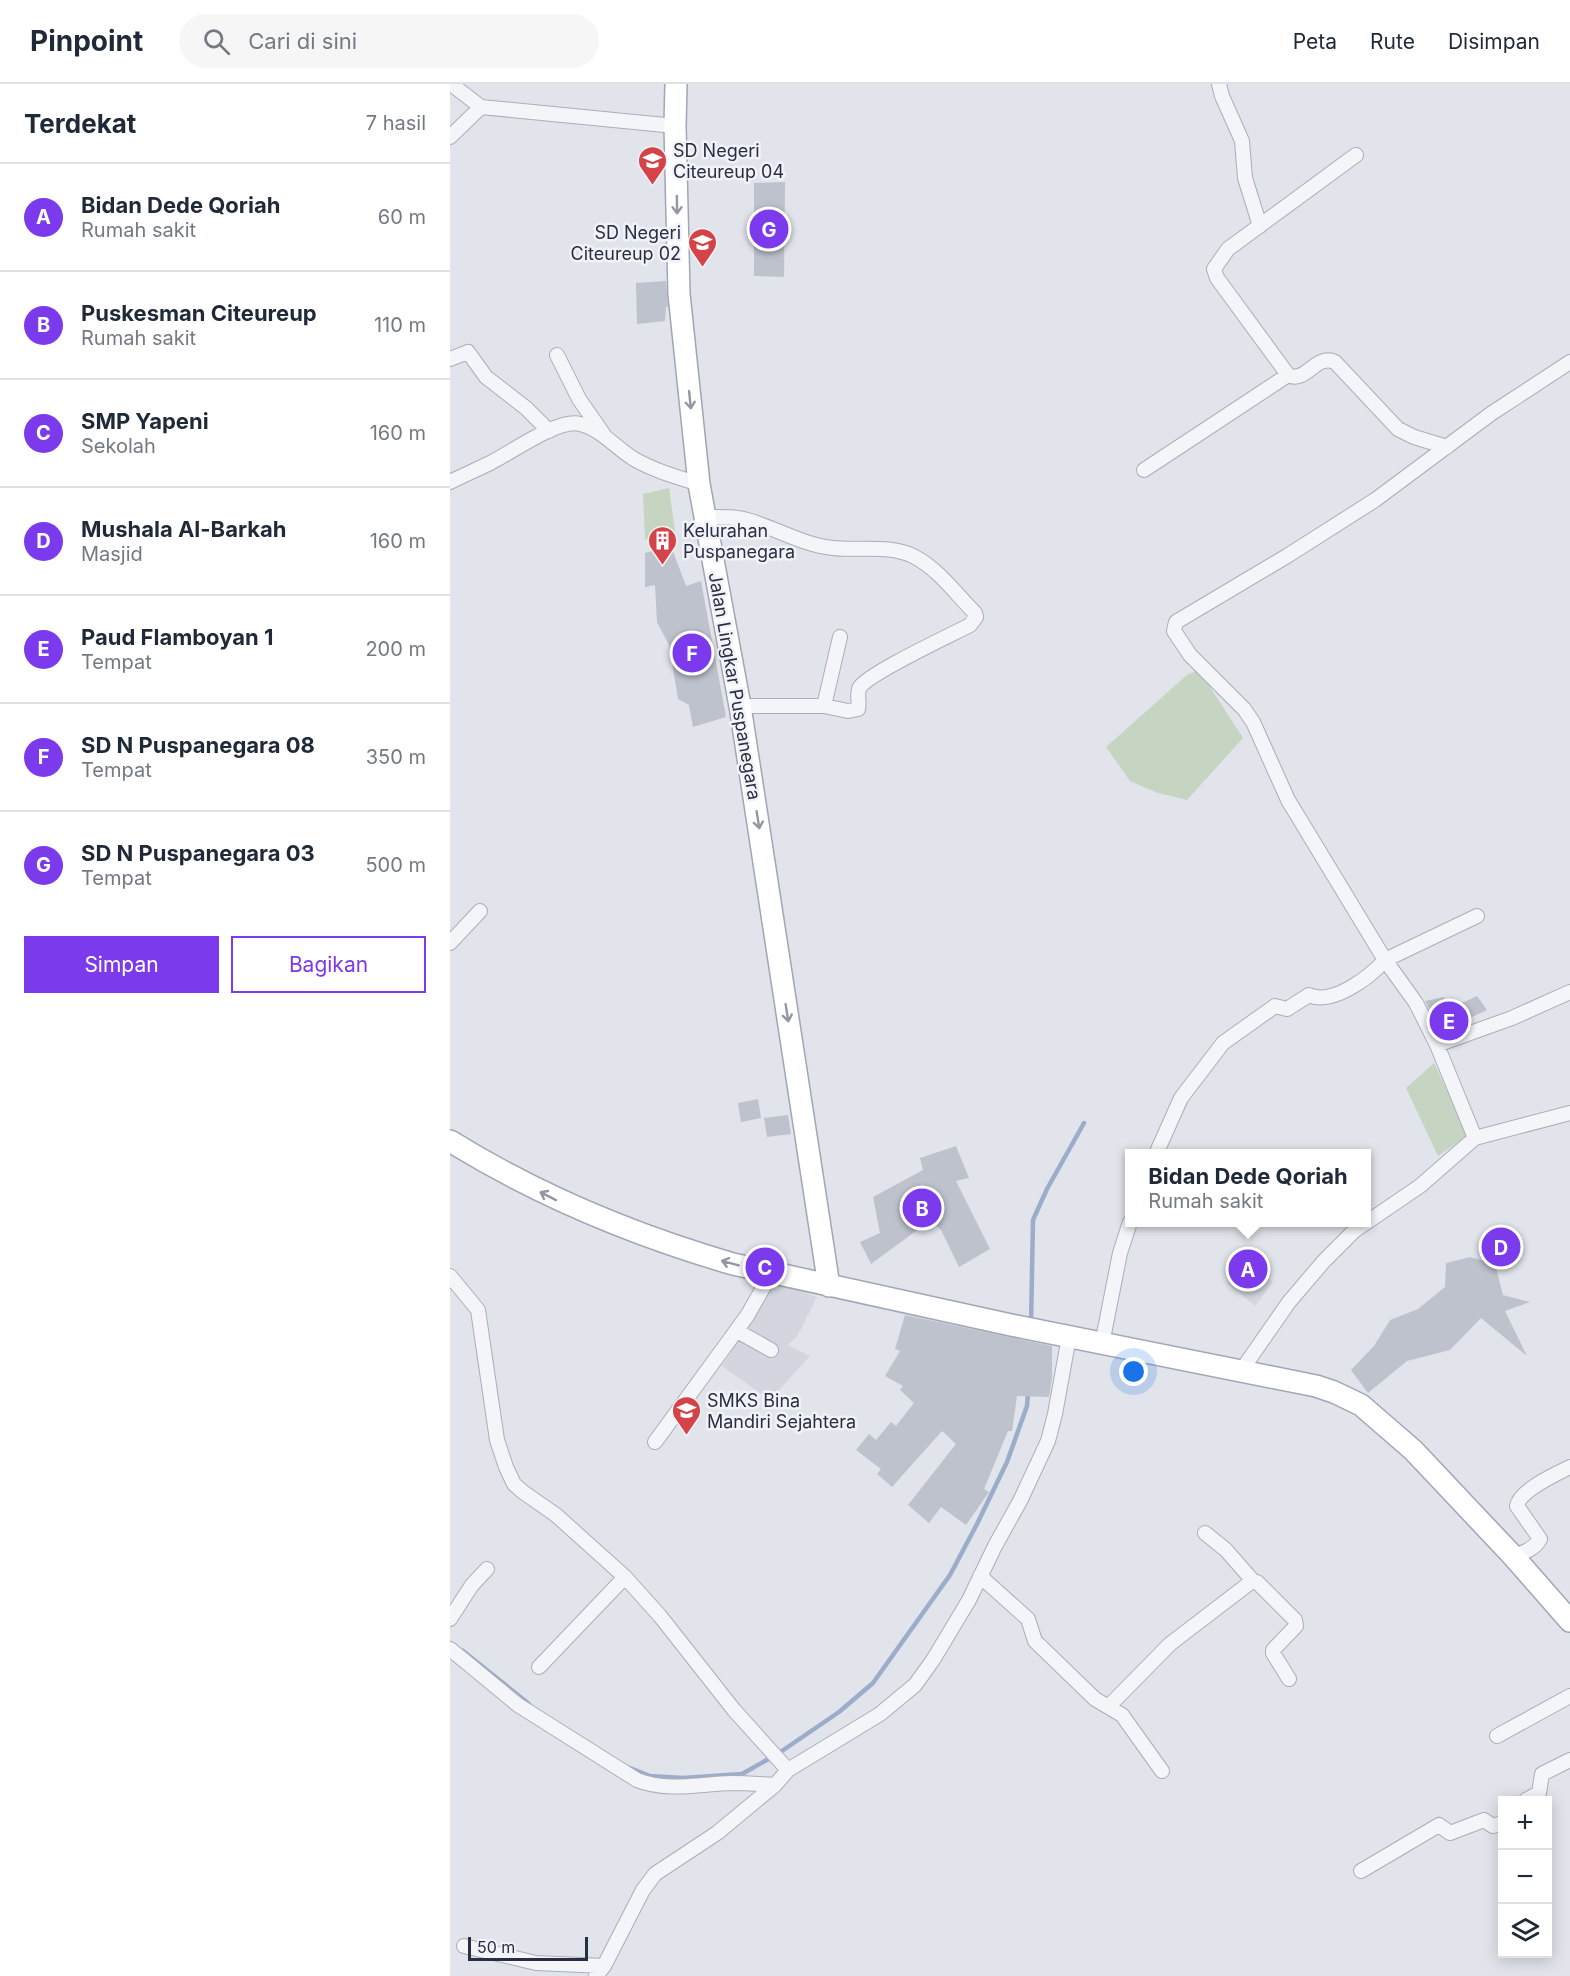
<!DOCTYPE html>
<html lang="id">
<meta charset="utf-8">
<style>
:root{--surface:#fff;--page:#f6f6f7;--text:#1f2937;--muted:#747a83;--line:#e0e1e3;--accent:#7c3aed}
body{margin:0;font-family:Inter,sans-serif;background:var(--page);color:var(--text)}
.controls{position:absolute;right:18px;bottom:18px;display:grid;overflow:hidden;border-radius:0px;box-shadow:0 3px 15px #0003}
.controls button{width:54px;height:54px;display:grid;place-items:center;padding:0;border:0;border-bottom:2px solid var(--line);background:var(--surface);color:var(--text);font:30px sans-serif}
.scale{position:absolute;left:18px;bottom:15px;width:120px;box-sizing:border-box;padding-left:6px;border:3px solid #292f43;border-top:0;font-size:16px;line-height:21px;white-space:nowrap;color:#292f43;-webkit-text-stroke:4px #f1f3f8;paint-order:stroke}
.you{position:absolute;left:684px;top:1288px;width:21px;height:21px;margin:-15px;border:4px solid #fff;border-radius:50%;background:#1a73e8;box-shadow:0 0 0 9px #1a73e833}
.badge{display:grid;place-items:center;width:39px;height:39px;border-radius:50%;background:var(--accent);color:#fff;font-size:20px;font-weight:700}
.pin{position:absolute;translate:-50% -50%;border:3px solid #fff;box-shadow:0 2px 6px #0006}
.popup{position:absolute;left:675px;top:1065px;width:246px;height:78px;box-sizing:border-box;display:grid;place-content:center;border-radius:0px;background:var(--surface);filter:drop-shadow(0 2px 4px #0005);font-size:20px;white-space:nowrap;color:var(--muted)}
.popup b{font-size:22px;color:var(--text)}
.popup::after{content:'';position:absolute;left:50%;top:100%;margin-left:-12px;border:12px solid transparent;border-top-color:var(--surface)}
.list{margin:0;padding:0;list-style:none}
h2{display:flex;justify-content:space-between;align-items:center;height:78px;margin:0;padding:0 24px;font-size:26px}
h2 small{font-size:20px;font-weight:400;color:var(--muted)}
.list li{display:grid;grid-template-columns:39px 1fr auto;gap:18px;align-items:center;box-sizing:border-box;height:108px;padding:0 24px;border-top:2px solid var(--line)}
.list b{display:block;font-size:22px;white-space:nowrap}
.list p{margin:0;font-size:20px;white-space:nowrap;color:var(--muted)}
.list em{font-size:20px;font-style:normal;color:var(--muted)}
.actions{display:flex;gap:12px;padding:18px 24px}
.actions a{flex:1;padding:14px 0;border:2px solid var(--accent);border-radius:0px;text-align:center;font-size:21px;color:var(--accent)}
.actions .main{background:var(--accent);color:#fff}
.icon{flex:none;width:33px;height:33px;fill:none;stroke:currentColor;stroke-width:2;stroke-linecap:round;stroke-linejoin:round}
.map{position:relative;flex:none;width:1120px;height:1892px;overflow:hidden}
header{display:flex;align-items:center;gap:36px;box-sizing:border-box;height:84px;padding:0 30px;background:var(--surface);border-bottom:2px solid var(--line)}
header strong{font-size:28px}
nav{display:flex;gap:33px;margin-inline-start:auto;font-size:21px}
.search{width:420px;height:54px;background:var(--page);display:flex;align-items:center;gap:15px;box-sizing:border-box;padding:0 21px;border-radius:33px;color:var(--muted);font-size:22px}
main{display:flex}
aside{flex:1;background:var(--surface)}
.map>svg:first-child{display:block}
.built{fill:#d3d6df}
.green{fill:#c5d5c2}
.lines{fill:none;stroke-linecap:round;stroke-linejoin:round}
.stream{stroke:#9badcb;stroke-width:4.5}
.building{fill:#bec2cd}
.street-casing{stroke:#aaaeb8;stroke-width:16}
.primary-casing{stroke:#a0a6b7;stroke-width:24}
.street{stroke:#f4f5f8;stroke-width:14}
.primary{stroke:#fff;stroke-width:21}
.oneway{stroke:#9497a1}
.labels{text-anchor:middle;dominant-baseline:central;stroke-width:5;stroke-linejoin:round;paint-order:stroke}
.poi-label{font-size:18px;fill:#292f43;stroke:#f1f3f8;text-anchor:start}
.street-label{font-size:18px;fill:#292f43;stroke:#f1f3f8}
</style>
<header>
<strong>Pinpoint</strong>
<div class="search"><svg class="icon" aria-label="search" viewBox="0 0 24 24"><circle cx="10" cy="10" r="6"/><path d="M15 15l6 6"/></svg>Cari di sini</div>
<nav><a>Peta</a><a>Rute</a><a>Disimpan</a></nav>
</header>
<main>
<aside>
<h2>Terdekat<small>7 hasil</small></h2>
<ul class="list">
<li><span class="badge">A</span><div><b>Bidan Dede Qoriah</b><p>Rumah sakit</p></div><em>60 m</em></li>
<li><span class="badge">B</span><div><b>Puskesman Citeureup</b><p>Rumah sakit</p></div><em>110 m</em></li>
<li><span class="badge">C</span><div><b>SMP Yapeni</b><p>Sekolah</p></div><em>160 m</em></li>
<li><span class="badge">D</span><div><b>Mushala Al-Barkah</b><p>Masjid</p></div><em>160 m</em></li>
<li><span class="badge">E</span><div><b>Paud Flamboyan 1</b><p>Tempat</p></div><em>200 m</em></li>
<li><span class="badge">F</span><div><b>SD N Puspanegara 08</b><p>Tempat</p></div><em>350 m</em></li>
<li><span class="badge">G</span><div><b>SD N Puspanegara 03</b><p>Tempat</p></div><em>500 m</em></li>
</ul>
<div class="actions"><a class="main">Simpan</a><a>Bagikan</a></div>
</aside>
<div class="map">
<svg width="1120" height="1892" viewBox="0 0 1120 1892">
<rect width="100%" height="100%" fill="#e1e4ea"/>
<!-- built -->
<path class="built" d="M795 1172 823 1198 805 1222 777 1199Z
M327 1199 367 1213 348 1251 338 1261 360 1272 320 1316 272 1282 319 1206Z"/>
<!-- green -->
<path class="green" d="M219 404 225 447 195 456 193 410Z
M749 586 793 654 737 716 708 709 680 697 656 663 737 591Z
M984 979 1018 1051 988 1072 956 1004Z"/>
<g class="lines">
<!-- stream -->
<path class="stream" d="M581 1240 583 1136 597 1105 634 1039
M13 1567 79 1620
M180 1684 200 1692 233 1694 292 1690 329 1669 389 1628 423 1599 500 1491 527 1440 557 1378 577 1322 578 1308"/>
</g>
<!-- building -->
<path class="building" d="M335 98 334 193 304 192V99Z
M216 197 218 223H216L215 237 187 240 186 199Z
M221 462 236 502 251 497 276 633 243 643 239 621 228 615 219 561 207 538 205 501 195 503V469Z
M1027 912 1037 926 992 947 975 917 994 913 999 925Z
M308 1015 311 1034 291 1038 288 1019Z
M338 1031 341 1050 317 1053 314 1034Z
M506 1062 519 1094 506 1097 540 1165 509 1183 491 1146 481 1136 421 1180 410 1158 430 1149 423 1113 473 1086 470 1074Z
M1020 1173 1045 1180 1053 1211 1080 1218 1055 1227 1077 1272 1031 1234 1000 1266 957 1277 918 1309 901 1286 924 1262 940 1236 968 1225 995 1203 996 1179Z
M455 1231 602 1262V1294L599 1313 567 1312 562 1347H558L534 1405 539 1408 516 1441 491 1423 479 1439 458 1421 506 1360 492 1347 442 1403 427 1390 431 1385 406 1366 419 1350 426 1356 441 1338 446 1342 464 1319 450 1306 453 1302 435 1292 450 1267 445 1265Z"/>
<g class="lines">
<defs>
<path id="street" d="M1 0 31 23 225 42
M769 0 772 12 792 57 795 94 810 142
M0 53 31 23
M906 71 778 165 764 185 767 194 838 291C856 300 866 269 885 278L948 345 964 353 997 363
M107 271 129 315 154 351
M0 275 18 268 36 293 76 324 99 347
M694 386 838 291
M0 398C14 391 28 385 42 378 62 368 109 334 130 340 151 345 166 364 184 375 205 387 227 393 249 400
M256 433C271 433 286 432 301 437 329 446 354 461 383 464 410 467 441 460 465 473 488 485 506 510 525 529L526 533 520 541C499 552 421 588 410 603 406 609 410 619 408 625L398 627 374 622
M290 622H374L390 553
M0 859 30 827
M987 961 1062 934 1120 908
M1025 1054 987 961 966 919 935 876 838 716 803 638 794 625 740 571 724 547 726 538 837 472 925 416 1042 329 1120 278
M706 1070 731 1014 773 959 825 922 837 925 859 911C882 922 920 893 935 876L1027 832
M0 1192 28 1226 47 1356 56 1383 64 1400 73 1408 106 1431 175 1493 210 1532 284 1626 338 1686
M287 1247 321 1266
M652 1260 670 1169 680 1138
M791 1287 839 1218 874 1177 904 1147 970 1102 1025 1054 1120 1029
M205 1358 297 1232 321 1190
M755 1449 776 1466 804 1498
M1063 1472C1073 1469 1085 1465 1090 1455L1067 1422C1070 1406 1106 1390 1120 1383
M530 1492 578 1535 585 1557 645 1615 672 1631 712 1687
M0 1535 22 1501 37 1485
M0 1565 68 1621 187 1696C217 1708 250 1700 281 1699 296 1699 310 1700 325 1701L338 1686 430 1630 465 1601 483 1576 519 1516 545 1462 570 1417 598 1357 605 1330 619 1253
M89 1583 175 1493
M659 1622 720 1560 801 1498H807L845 1536 846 1542 823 1566V1569L839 1595
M1047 1652 1120 1612
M1076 1716 1089 1709 1092 1690 1120 1676
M911 1787 989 1741 1000 1749 1034 1736 1043 1742 1052 1739
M14 1862 86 1879 154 1882
M146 1892 154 1882 193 1806 205 1790 267 1749 325 1701"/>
<path id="primary" d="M226 0 225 42 229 210 249 400 290 622 379 1202
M0 1057C89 1112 183 1151 283 1180L561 1241 866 1302 884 1308 911 1321 963 1366 1063 1472 1120 1537"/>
</defs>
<!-- street casing -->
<use href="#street" class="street-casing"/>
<!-- primary casing -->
<use href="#primary" class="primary-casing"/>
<!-- street -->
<use href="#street" class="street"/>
<!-- primary -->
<use href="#primary" class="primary"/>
</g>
<!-- one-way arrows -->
<defs><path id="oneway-shaft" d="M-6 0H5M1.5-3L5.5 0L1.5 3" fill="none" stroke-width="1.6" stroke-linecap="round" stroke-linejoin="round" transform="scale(1.5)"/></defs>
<g class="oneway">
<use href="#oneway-shaft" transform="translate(227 121) rotate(89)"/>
<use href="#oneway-shaft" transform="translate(240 316) rotate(84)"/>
<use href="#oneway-shaft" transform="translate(308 736) rotate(81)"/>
<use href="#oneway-shaft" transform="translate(337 929) rotate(81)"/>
<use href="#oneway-shaft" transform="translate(98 1112) rotate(-153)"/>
<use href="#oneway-shaft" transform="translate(280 1179) rotate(-165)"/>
</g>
<!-- icons -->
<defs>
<symbol id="school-pin" viewBox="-11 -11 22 30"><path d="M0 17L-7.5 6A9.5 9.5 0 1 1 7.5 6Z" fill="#d34347" stroke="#f1f3f8"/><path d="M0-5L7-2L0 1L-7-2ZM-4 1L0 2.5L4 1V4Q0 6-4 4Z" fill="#fff"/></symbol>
<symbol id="building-pin" viewBox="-11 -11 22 30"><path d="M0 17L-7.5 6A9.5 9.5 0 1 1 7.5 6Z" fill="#d34347" stroke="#f1f3f8"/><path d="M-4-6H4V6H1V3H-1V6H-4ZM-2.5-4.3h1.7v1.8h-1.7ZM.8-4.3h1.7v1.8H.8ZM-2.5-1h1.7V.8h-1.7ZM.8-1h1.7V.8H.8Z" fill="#fff"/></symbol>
</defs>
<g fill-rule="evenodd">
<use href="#school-pin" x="186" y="60" width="33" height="45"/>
<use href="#school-pin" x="236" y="142" width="33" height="45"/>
<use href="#building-pin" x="196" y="440" width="33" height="45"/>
<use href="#school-pin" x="220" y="1310" width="33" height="45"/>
</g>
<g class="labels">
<!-- poi labels -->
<g class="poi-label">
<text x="223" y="66">SD Negeri<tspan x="223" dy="21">Citeureup 04</tspan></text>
<text x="231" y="148" text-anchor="end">SD Negeri<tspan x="231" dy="21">Citeureup 02</tspan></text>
<text x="233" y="446">Kelurahan<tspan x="233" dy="21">Puspanegara</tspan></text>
<text x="257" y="1316">SMKS Bina<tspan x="257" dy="21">Mandiri Sejahtera</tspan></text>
</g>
<!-- street labels -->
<g class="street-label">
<text transform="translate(285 602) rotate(80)">Jalan Lingkar Puspanegara</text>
</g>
</g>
</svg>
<div class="controls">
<button>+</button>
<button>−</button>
<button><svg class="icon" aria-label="layers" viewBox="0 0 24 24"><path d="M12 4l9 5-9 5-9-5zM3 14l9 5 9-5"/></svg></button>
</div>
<div class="scale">50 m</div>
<div class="you"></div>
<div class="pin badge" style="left:798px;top:1185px">A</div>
<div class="popup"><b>Bidan Dede Qoriah</b>Rumah sakit</div>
<div class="pin badge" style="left:472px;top:1124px">B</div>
<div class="pin badge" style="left:315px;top:1183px">C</div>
<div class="pin badge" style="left:1051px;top:1163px">D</div>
<div class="pin badge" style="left:999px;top:937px">E</div>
<div class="pin badge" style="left:242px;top:569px">F</div>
<div class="pin badge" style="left:319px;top:145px">G</div>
</div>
</main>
